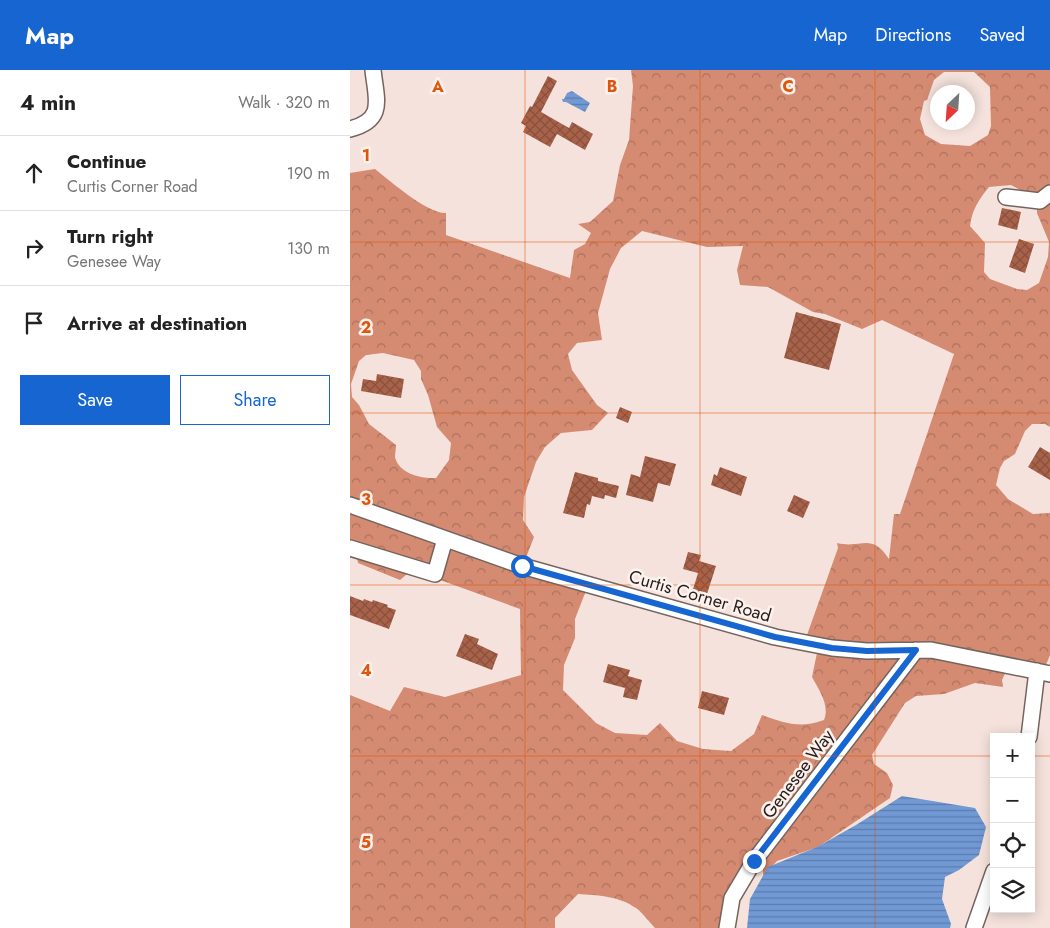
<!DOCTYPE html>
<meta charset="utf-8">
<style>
:root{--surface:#fff;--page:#f6f6f6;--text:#222;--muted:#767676;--line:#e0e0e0;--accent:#1765d0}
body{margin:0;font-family:Jost,sans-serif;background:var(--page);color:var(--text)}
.controls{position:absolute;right:15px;bottom:15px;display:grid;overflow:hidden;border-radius:0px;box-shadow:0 2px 12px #0003}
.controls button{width:45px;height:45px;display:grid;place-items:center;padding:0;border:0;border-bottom:1px solid var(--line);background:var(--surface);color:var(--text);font:25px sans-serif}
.compass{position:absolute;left:580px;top:15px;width:45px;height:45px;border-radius:50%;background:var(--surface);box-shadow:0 2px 12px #0003;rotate:205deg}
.stop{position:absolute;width:15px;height:15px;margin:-11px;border:4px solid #1765d0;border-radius:50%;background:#fff}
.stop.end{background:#1765d0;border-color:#fff;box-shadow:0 1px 5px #0008}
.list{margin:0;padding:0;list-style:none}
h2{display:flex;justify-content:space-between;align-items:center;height:65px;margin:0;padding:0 20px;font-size:21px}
h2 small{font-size:16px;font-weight:400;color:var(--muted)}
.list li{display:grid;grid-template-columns:32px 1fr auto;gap:15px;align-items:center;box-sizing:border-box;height:75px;padding:0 20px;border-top:1px solid var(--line)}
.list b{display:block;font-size:19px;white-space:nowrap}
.list p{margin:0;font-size:16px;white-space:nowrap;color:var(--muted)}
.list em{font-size:16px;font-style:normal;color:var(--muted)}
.actions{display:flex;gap:10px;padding:15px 20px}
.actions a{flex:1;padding:11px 0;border:1px solid var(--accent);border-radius:0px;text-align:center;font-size:18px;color:var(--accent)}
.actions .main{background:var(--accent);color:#fff}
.icon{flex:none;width:28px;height:28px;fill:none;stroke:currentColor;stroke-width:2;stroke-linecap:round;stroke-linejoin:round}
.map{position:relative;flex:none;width:700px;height:858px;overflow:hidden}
header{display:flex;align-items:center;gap:30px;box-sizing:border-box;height:70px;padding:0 25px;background:var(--accent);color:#fff}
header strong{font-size:24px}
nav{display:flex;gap:28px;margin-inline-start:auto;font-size:18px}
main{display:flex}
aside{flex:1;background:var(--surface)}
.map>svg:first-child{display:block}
.forest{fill:url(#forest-crowns);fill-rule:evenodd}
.water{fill:url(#water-rules)}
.building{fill:url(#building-cross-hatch)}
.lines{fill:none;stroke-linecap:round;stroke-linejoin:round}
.minor-casing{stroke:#74645e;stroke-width:18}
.minor{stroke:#fff;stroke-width:15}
.route{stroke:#1765d0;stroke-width:6}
.grid{fill:none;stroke:#de560d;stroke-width:1;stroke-opacity:0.55}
.labels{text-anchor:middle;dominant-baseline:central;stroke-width:5;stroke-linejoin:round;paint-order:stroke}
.street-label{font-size:18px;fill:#241d1b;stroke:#fdf1ed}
.grid-label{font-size:16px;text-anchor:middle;font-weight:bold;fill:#de560d;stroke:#fdf1ed;stroke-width:5;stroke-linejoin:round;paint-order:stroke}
</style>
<header>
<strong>Map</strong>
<nav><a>Map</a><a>Directions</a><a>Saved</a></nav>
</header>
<main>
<aside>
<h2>4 min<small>Walk · 320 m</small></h2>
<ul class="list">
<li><svg class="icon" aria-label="ahead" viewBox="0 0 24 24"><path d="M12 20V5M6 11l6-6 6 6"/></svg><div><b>Continue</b><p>Curtis Corner Road</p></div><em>190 m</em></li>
<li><svg class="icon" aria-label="right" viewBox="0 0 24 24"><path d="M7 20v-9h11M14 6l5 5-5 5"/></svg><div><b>Turn right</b><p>Genesee Way</p></div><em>130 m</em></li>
<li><svg class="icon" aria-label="arrive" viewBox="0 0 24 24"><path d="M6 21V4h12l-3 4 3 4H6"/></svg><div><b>Arrive at destination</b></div></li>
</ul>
<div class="actions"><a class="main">Save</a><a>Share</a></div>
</aside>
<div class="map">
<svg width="700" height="858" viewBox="0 0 700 858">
<defs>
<pattern id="forest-crowns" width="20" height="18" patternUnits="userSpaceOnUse" patternTransform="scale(1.25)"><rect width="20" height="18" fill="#d58b72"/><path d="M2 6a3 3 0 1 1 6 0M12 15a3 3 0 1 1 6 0" fill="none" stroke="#ad715d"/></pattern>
<pattern id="water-rules" width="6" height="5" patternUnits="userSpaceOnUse" patternTransform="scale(1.25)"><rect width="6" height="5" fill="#7199d4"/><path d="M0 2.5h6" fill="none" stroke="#5d7cab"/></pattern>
<pattern id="building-cross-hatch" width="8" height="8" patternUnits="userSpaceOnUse" patternTransform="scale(1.25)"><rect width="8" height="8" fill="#a8624a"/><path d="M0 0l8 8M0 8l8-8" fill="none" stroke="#89503d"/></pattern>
</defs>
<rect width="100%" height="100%" fill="#f5e2dc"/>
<!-- forest -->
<path class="forest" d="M281 0H700V357L695 354H682L675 361 665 384 654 391 650 398 646 415 658 429 683 444 700 443V585L696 595 694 596 661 591 652 610 653 617 625 613 594 624 566 626 555 633 522 685 524 694 537 703 543 715 540 728 468 777 427 791 413 806V794L416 780 413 782 375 858H305C299 852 293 843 286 838 269 826 247 825 228 824L205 848V858H0V625L40 641 54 617 95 627 171 605 170 539 57 498V504L50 510 8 493 7 488 0 484V103L25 99C40 111 78 144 96 143V165L220 208 224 180 235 174 241 163 228 154 240 152 263 131 270 95 279 70 283 16ZM594 2H624L640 17 641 56 638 65 620 76 591 74 575 65 570 49 574 31 577 30 584 10ZM661 115 678 124 687 138V143L699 172 698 187 689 213 677 220 667 219 640 209 634 202 635 173 620 156C622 140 629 129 639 117ZM292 161 357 177 393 176 387 200 390 215 418 217 463 242 475 244 512 259 532 250 604 284 550 444H544L539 489C521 462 512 479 487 473L488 478 457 565V574L468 578 462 607C469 620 480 635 474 650 449 659 435 653 412 645L404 664 381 681 353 679 327 671 310 653 297 665 265 663 246 653 213 620 214 595 225 568V549L237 518 172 498 184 467 173 450 174 427 186 392 195 377 211 363 242 360 258 343 247 335 222 300 218 284 227 273 252 270 248 243 260 199 271 178ZM33 283 64 290 71 301V309L78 325 87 357 101 373 99 390 86 408C72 409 49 404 45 387 45 384 46 378 46 375L19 354 9 335 2 327 1 314 9 291 16 285Z"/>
<!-- water -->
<path class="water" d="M222 21 240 33 235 42 216 32H213L212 29H214L217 23Z
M552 726 625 738 636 757 629 785 609 800 595 807 592 829 601 854 600 858H397L400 829 418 797 467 777 506 755Z"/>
<!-- building -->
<path class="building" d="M198 6 207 11 191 42 219 58 222 52 243 64 235 80 207 64 200 77 173 62 176 56 171 53 180 36 182 37Z
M652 138 671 142 667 160 648 155Z
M669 169 684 174 675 203 659 197Z
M446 242 491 254 479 300 434 288Z
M27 304 54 309 51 328 11 321 13 309 26 311Z
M270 337 282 342 278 353 266 348Z
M690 377 700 383V410L678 397Z
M295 386 326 394 320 416 308 413 303 432 276 425 281 404 290 407Z
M370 397 397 407 391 426 361 415 364 404 367 406Z
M225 402 248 408V411L269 416 266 428 255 425 254 429 242 426 240 435 237 434 234 448 213 443Z
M444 425 460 432 453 448 437 441Z
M338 482 351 485 349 491 366 496 355 530 341 526 348 503 333 499Z
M0 526 13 531 14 529 22 532 23 530 38 535 37 537 46 540 39 559 0 545Z
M115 564 129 569 127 574 148 584 142 600 106 586Z
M258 594 280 600 278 606 292 610 287 630 273 627 275 618 253 612Z
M352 621 379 628 374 645 348 638Z"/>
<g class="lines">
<defs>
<path id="minor" d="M0 59C36 50 26 29 23 0
M656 127 690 131 700 123
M0 435 172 496 425 567 482 578 517 581 581 580 700 604
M0 478 85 504 95 469
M679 667 687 601
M377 858 382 828 404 791 566 580
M624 858 644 801"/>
</defs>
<!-- minor casing -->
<use href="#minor" class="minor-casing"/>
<!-- minor -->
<use href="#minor" class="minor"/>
</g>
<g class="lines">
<!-- route -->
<path class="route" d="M172 496 425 567 482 578 517 581 566 580 404 791"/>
</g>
<!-- grid -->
<path class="grid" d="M175 0V858M350 0V858M525 0V858M0 172H700M0 343H700M0 515H700M0 686H644M681 686H700"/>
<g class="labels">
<!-- street labels -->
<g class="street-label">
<text transform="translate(350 526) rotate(16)">Curtis Corner Road</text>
<text transform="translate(448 704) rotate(-53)">Genesee Way</text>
</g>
</g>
<g class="grid-label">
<text x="88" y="22">A</text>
<text x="262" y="22">B</text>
<text x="438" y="22">C</text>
<text x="16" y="91">1</text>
<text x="16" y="263">2</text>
<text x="16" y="435">3</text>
<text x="16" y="606">4</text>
<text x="16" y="778">5</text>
</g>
</svg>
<div class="controls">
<button>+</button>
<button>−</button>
<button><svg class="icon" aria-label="locate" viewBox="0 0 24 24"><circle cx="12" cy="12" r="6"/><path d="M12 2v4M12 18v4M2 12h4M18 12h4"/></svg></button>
<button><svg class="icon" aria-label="layers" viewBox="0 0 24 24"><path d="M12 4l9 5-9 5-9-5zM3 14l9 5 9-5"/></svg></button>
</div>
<svg class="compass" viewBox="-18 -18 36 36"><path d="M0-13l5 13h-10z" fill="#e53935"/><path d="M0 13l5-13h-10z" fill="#767676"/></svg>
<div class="stop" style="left:172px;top:496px"></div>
<div class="stop end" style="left:404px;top:791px"></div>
</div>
</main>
